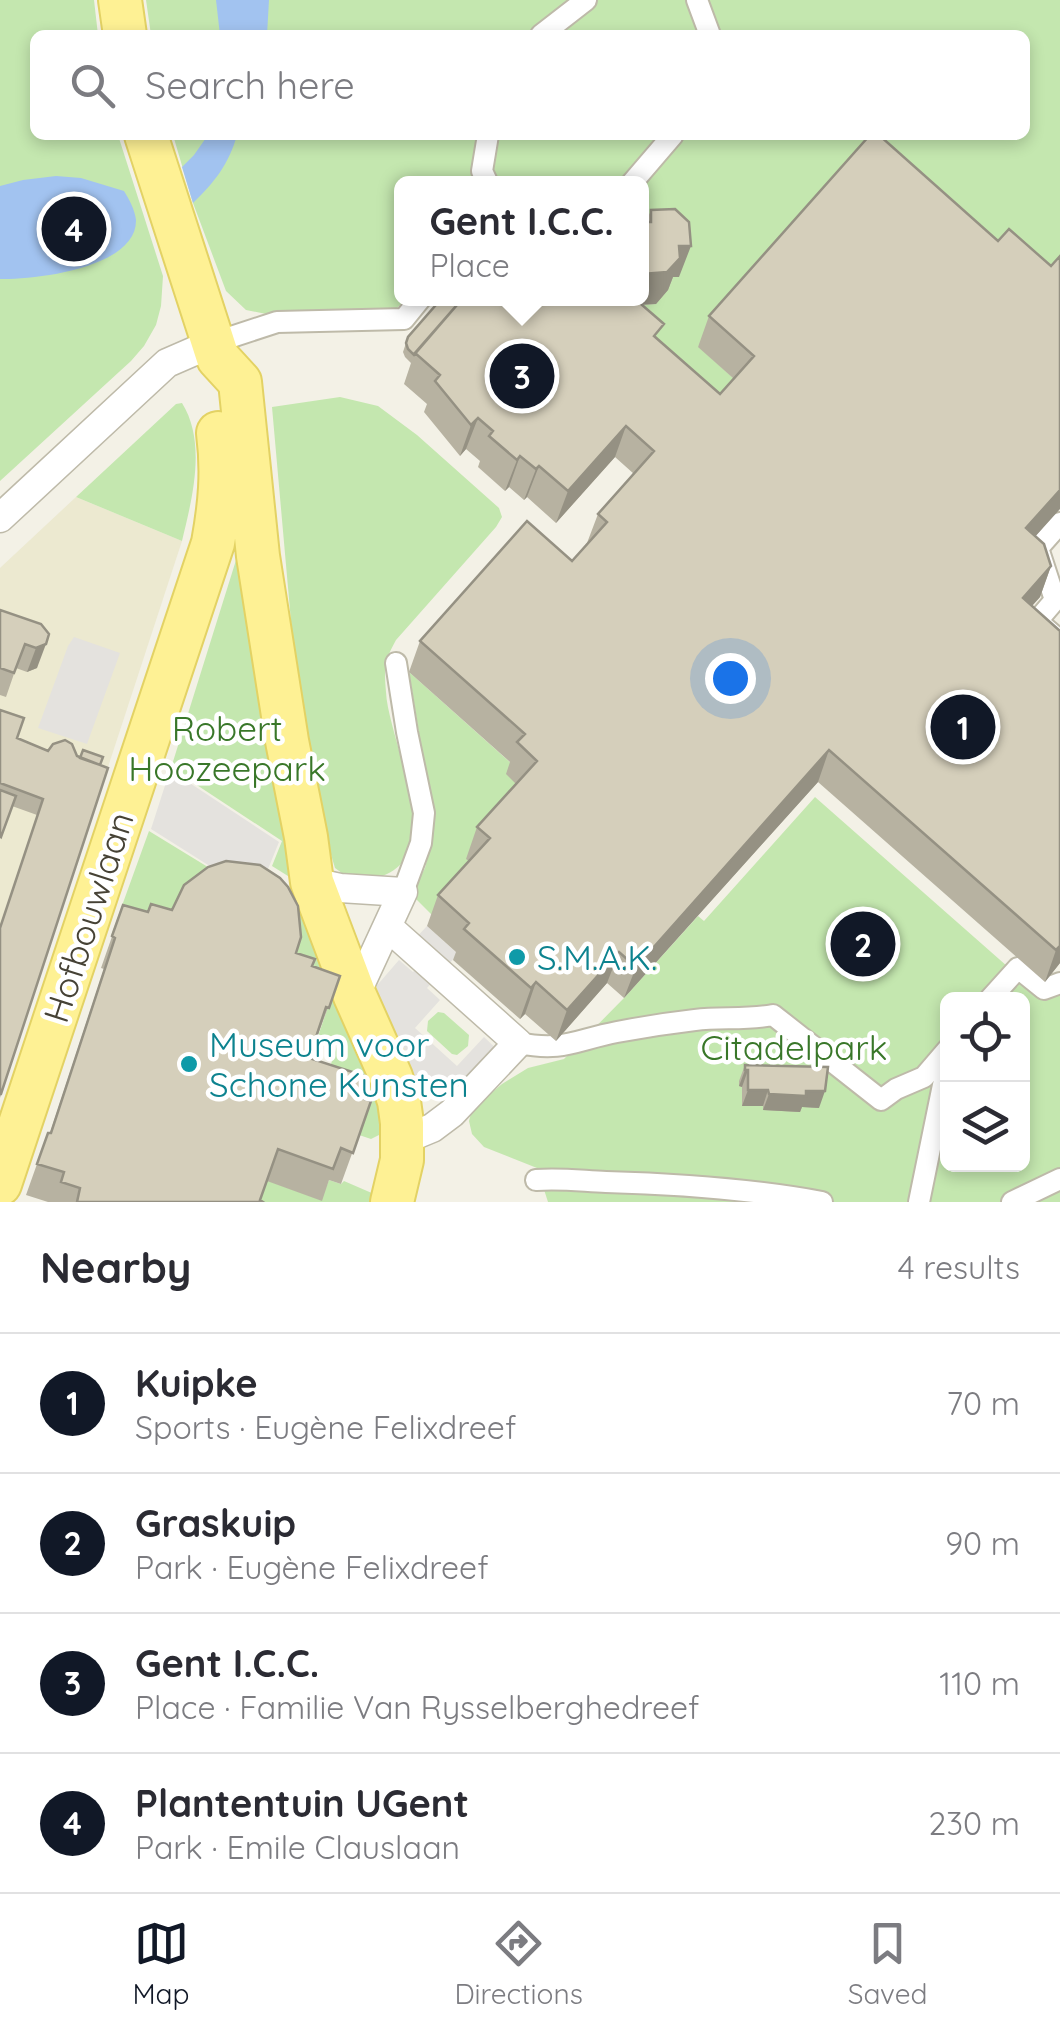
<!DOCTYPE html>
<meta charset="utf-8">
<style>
:root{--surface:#fff;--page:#f2f2f3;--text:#2b2b33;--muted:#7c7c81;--line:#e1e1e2;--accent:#111827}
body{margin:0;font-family:Quicksand,sans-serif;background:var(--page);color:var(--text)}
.controls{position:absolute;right:30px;bottom:30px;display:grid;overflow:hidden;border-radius:15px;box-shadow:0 5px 15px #0003}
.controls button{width:90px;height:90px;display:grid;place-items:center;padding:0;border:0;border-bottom:2px solid var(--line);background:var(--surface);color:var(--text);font:50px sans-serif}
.you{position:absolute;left:730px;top:678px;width:35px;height:35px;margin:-25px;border:8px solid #fff;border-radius:50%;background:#1a73e8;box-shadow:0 0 0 15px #1a73e833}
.badge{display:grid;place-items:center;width:65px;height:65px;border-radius:50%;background:var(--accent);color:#fff;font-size:32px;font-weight:700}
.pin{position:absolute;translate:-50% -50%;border:5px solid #fff;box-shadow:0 2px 10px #0006}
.popup{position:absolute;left:394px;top:176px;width:255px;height:130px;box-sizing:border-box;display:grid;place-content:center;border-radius:15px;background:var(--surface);filter:drop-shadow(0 2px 8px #0005);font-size:32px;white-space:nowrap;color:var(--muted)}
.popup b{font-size:38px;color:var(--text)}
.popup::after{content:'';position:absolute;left:50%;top:100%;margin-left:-20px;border:20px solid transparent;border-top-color:var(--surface)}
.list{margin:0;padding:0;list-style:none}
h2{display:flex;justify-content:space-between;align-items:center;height:130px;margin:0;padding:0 40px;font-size:42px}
h2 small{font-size:32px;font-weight:400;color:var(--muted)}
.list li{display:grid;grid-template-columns:65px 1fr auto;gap:30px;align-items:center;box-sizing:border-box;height:140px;padding:0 40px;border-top:2px solid var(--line)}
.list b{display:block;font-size:38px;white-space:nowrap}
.list p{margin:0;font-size:32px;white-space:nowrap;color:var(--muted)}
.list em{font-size:32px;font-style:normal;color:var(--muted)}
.icon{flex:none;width:55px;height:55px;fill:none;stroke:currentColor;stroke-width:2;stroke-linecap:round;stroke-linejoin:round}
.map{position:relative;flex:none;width:1060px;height:1202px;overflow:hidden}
.search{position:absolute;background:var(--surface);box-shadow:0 5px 15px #0003;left:30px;right:30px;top:30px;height:110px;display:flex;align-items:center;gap:25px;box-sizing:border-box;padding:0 35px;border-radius:15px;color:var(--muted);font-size:38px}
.sheet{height:690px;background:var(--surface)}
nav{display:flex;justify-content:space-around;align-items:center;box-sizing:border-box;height:140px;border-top:2px solid var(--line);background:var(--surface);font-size:28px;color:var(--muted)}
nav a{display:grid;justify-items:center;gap:5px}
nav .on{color:var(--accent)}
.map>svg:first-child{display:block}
.education{fill:#ece9d0}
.green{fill:#c4e7af;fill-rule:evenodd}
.parking{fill:#e4e2de}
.water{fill:#a2c3f0}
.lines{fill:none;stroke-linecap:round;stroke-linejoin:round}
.pedestrian-casing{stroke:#bebaa9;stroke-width:24}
.minor-casing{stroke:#bebaa9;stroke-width:31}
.primary-casing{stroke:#e3d264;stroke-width:46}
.pedestrian{stroke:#fff;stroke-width:20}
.minor{stroke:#fff;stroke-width:28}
.primary{stroke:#fef194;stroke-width:42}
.wall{fill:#b7b2a1}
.shaded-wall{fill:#959183}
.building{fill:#d5cfbb;stroke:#959183;stroke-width:2.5}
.culture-dot{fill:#0f9aa8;stroke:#fff;stroke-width:4}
.labels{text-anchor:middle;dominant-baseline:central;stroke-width:9;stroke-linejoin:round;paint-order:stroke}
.park-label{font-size:35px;fill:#397729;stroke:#fff}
.street-label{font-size:35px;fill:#464235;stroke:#fff}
.culture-label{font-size:35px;fill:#0d838f;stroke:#fff;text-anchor:start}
</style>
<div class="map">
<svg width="1060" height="1202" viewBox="0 0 1060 1202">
<rect width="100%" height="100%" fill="#f3f1e6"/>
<!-- education -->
<path class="education" d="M76 497 182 541 0 1097V568Z"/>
<!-- green -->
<path class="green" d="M0 0H94L98 35H35V135H118L163 276 161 306 156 325 144 346 131 361 0 481Z
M146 0H1060V274L698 346 743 387 709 426 630 305 656 304 642 241V184H402V298L406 299 395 310 276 316 246 310 226 291 193 203 173 135H1025V35H151Z
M340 397 378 406 417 435 499 508 502 517 496 527 396 640C384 662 384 667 386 692 388 738 445 848 387 874 378 879 358 880 348 877 343 875 340 871 335 868L321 821 297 689 272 407Z
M182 403C207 443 192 499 182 541L76 497 176 404Z
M237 557 300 876H288L272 866 282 841 171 768Z
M409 672 513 765 525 792 478 869 435 918 416 899H409L425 868 432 839 431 807Z
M815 797 1041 996 1060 994V1202H548L537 1168 484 1147 472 1134 469 1121 472 1109 502 1084 528 1068 564 1059 624 998 698 916 704 921ZM948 999H1022V1164H948Z
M149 831 257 897 283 890 304 889 380 1084 385 1128 379 1135 371 1139 359 1135 327 1076 337 1046 317 1039 328 1007 180 909 111 936Z
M438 1012 444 1013 469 1035 468 1046 457 1055 452 1054 427 1031 428 1021Z
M266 1180 321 1200 329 1180 341 1184 344 1181 374 1194 375 1202H259Z"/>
<!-- parking -->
<path class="parking" d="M74 637 120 653 87 744 38 728 68 646Z
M170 770 279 842 257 896 151 829Z
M427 926 458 954 427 988 440 1000 415 1028 457 1066 484 1037 505 1057 452 1113 406 1070 373 990 399 960 413 972 429 956 413 941Z"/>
<!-- water -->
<path class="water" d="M216 0H269L267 35H220Z
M208 135H237C229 164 214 183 193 203L182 167 194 155Z
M56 176 81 178 124 191C129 199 135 210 136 220 137 268 34 280 0 279V186L23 180Z"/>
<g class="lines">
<defs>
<path id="pedestrian" d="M697 0 710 35
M541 35 586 0
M488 135 482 171 488 184
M631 184 673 135
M213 343 277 322 404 319 421 298
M1060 523 1038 548 1055 600 1037 621 1060 641
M396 663 407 732 424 813 421 843 403 892
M990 999 1018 968 1044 989 1060 983
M518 1043C564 1052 575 1040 617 1032 643 1027 669 1023 695 1020 721 1017 747 1020 773 1015L881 1100 896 1089 924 1077 948 1049
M536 1180C560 1178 582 1181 606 1182 679 1184 751 1189 822 1202
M919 1202 943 1085 948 1073
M1012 1202 1060 1179"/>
<path id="minor" d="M0 518 167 363 213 343
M312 882 340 888 403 892 355 996
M388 927 518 1043 452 1113 432 1128 403 1140"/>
<path id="primary" d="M120 0 125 35
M146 135 218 358 240 382 258 556 287 741 306 837 312 882 355 996 391 1077 399 1101 402 1123V1160L392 1202
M0 1184 213 543C220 504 223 472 218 433"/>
</defs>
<!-- pedestrian casing -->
<use href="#pedestrian" class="pedestrian-casing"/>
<!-- minor casing -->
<use href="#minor" class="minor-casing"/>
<!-- primary casing -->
<use href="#primary" class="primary-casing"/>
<!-- pedestrian -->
<use href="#pedestrian" class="pedestrian"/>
<!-- minor -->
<use href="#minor" class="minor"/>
<!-- primary -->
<use href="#primary" class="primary"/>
</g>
<!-- wall -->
<path class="wall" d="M651 210 679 277H673L668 290 656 304 641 305 658 340 720 394 734 379 698 347 709 316 1035 536 1051 566 1040 597 1032 606 1060 963 1045 982 818 782 624 998 607 983 556 1041 525 1014 520 1019 453 960 456 952 427 926 438 895 469 861 466 859 477 827 516 784 506 774 510 762 409 672 420 641 572 561 587 543 598 514 634 474 615 457 556 523 527 497 524 500 509 487 505 491 478 467 480 461 466 449 460 456 424 412 427 404 404 384 411 363 405 357 403 352 408 337 642 298 646 222Z
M0 610 41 624 37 668 27 672 16 668 6 697 0 695Z
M0 710 17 738 48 751 77 756 108 768 0 1098V927L37 815 12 806 0 839Z
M123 905 296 953 312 966 340 976 309 1058 358 1097 371 1101 341 1184 329 1180 322 1201 267 1181 260 1200 263 1202H48L26 1195 48 1133H50L104 969 101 968Z
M745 1065 819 1108 802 1107 800 1112 763 1110V1106H742V1087L739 1086V1081Z"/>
<!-- shaded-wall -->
<path class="shaded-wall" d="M679 246H691L679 277H673L668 290 656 304 633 305 628 298H642V274Z
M478 418 466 449 460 456 471 425Z
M626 426 615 457 556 523 568 491Z
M520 456 509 487 505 491 517 460Z
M539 466 527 497 524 500 536 469Z
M1060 490V509L1015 559 1026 528Z
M1051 566 1040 597 1011 629 1023 598Z
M46 644 37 668 27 672 36 648Z
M829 750 818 782 624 998 636 967Z
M1060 946V963L1045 982 1056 950Z
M619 952 607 983 556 1041 567 1010Z
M536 982 525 1014 520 1019 531 988Z
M745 1070H748L742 1087 739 1086Z
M748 1090H768L763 1106H742Z
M806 1091H825L819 1108 802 1107 800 1112 763 1110 769 1094Z"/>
<!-- building -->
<path class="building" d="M870 135H879L998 241 1009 229 1051 266 1060 256V490L1026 528 1044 544 1051 566 1023 598 1060 631V946L1056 950 829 750 636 967 619 952 567 1010 536 982 531 988 464 929 469 923 438 895 490 838 477 827 537 761 517 742 525 734 420 641 527 521 572 561 607 522 598 514 654 451 626 426 568 491 539 466 536 469 520 456 517 460 489 436 493 431 478 418 471 425 435 381 440 375 415 353 463 298H634L664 324 654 336 720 394 754 356 709 316Z
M675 209 689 222 691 246H679L680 258 667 272 642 274V222H651V210Z
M442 298H463L414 355 408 349 406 343 408 337Z
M0 610 41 624 49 634 46 644 36 648 25 644 14 673 0 668Z
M0 710 24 718 17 738 48 751 53 744 65 740 72 744 77 756 108 768 1 1094H0V928L43 799 0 783Z
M83 750 103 757 100 765 80 758Z
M0 790 16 796 1 837 0 836Z
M226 861 260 865 280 878 288 887 298 906 301 937 296 953 315 959 312 966 340 976 329 1008 326 1007 309 1058 365 1076 358 1097 371 1101 353 1153 341 1148 333 1169 278 1149 260 1200 263 1202H77L80 1188 61 1182 64 1172 37 1164 48 1133H51L115 938 112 936 123 905 148 912 151 904 172 910 184 885 208 867Z
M745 1065 828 1067 825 1091H806V1096L769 1094 768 1090H748V1070H745Z"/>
<!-- markers -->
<g class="culture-dot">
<circle cx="517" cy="957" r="10"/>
<circle cx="189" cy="1064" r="10"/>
</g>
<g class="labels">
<!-- park labels -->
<g class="park-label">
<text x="227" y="728">Robert<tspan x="227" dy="40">Hoozeepark</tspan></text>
<text x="794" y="1047">Citadelpark</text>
</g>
<!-- street labels -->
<g class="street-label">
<text transform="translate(88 917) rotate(-72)">Hofbouwlaan</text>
</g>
<!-- culture labels -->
<g class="culture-label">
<text x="537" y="957">S.M.A.K.</text>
<text x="209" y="1044">Museum voor<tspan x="209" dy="40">Schone Kunsten</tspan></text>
</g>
</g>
</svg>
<div class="controls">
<button><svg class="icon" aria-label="locate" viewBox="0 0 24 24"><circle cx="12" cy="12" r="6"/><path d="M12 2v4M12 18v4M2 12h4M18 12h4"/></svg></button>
<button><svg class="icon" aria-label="layers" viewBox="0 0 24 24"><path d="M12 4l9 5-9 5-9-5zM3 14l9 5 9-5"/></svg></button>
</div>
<div class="you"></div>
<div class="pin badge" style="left:963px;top:727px">1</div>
<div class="pin badge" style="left:863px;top:944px">2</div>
<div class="pin badge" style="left:522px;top:376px">3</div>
<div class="popup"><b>Gent I.C.C.</b>Place</div>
<div class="pin badge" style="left:74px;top:229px">4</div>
<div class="search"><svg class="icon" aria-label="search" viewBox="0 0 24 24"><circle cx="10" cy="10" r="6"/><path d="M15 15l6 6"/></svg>Search here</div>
</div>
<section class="sheet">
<h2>Nearby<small>4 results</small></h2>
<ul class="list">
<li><span class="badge">1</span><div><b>Kuipke</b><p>Sports · Eugène Felixdreef</p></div><em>70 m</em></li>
<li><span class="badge">2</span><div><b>Graskuip</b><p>Park · Eugène Felixdreef</p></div><em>90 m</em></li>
<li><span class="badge">3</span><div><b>Gent I.C.C.</b><p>Place · Familie Van Rysselberghedreef</p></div><em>110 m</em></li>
<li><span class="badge">4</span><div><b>Plantentuin UGent</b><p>Park · Emile Clauslaan</p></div><em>230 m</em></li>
</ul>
</section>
<nav>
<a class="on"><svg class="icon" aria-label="map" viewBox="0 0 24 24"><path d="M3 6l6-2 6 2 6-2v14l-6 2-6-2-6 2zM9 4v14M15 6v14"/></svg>Map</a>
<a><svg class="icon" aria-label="directions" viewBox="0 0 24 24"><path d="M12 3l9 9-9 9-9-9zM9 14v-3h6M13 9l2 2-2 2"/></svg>Directions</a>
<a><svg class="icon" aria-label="saved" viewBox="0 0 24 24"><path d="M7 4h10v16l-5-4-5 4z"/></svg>Saved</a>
</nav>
